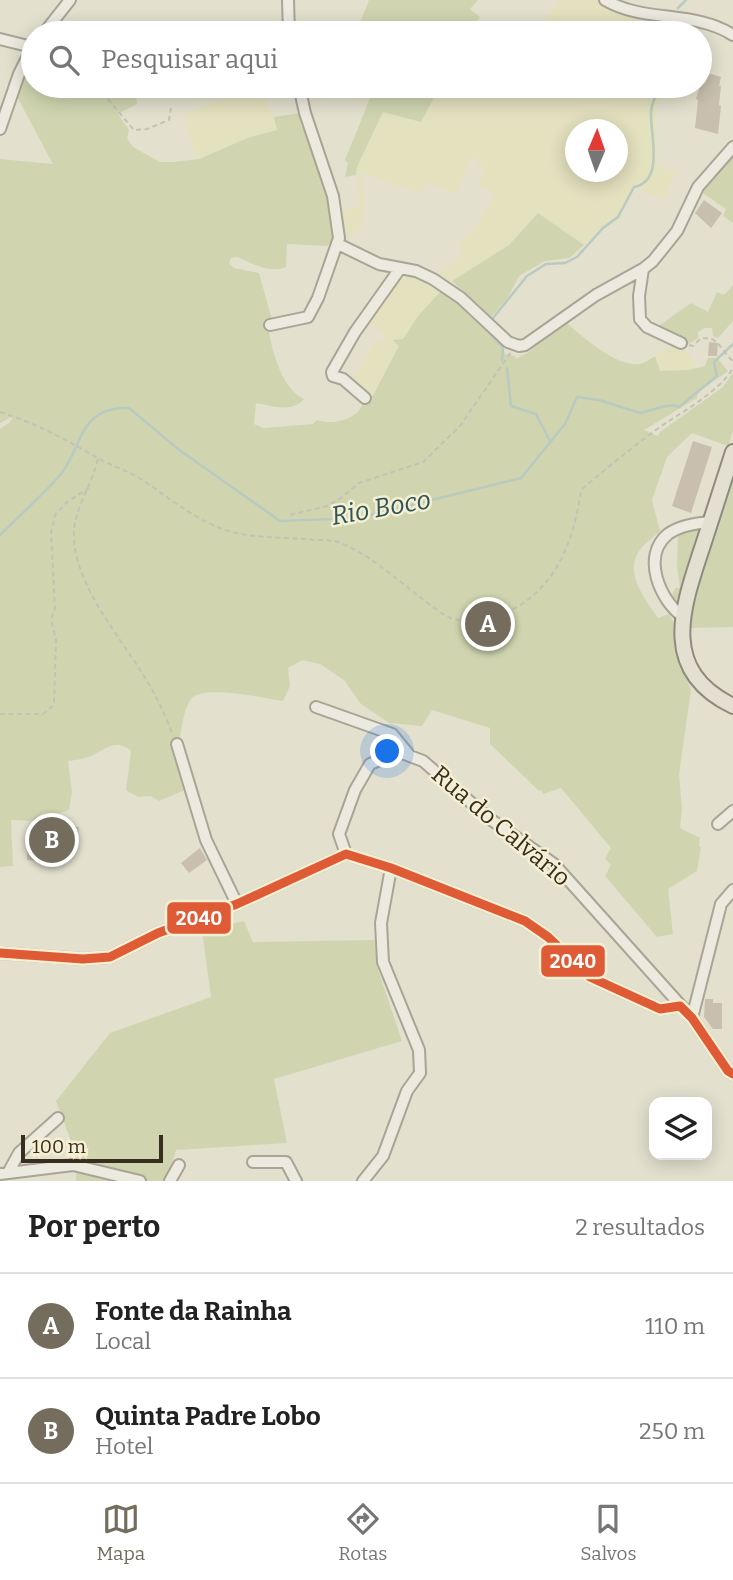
<!DOCTYPE html>
<html lang="pt">
<meta charset="utf-8">
<style>
:root{--surface:#fff;--page:#f6f6f6;--text:#222;--muted:#767676;--line:#e0e0e0;--accent:#746c5c}
body{margin:0;font-family:Bitter,serif;background:var(--page);color:var(--text)}
.controls{position:absolute;right:21px;bottom:21px;display:grid;overflow:hidden;border-radius:14px;box-shadow:0 4px 18px #0003}
.controls button{width:63px;height:63px;display:grid;place-items:center;padding:0;border:0;border-bottom:2px solid var(--line);background:var(--surface);color:var(--text);font:35px sans-serif}
.compass{position:absolute;left:565px;top:119px;width:63px;height:63px;border-radius:50%;background:var(--surface);box-shadow:0 4px 18px #0003;rotate:2deg}
.scale{position:absolute;left:21px;bottom:18px;width:142px;box-sizing:border-box;padding-left:7px;border:4px solid #382e1e;border-top:0;font-size:19px;line-height:24px;white-space:nowrap;color:#382e1e;-webkit-text-stroke:5px #f5efd3;paint-order:stroke}
.you{position:absolute;left:388px;top:752px;width:24px;height:24px;margin:-18px;border:5px solid #fff;border-radius:50%;background:#1a73e8;box-shadow:0 0 0 10px #1a73e833}
.badge{display:grid;place-items:center;width:46px;height:46px;border-radius:50%;background:var(--accent);color:#fff;font-size:23px;font-weight:700}
.pin{position:absolute;translate:-50% -50%;border:4px solid #fff;box-shadow:0 2px 7px #0006}
.list{margin:0;padding:0;list-style:none}
h2{display:flex;justify-content:space-between;align-items:center;height:91px;margin:0;padding:0 28px;font-size:30px}
h2 small{font-size:23px;font-weight:400;color:var(--muted)}
.list li{display:grid;grid-template-columns:46px 1fr auto;gap:21px;align-items:center;box-sizing:border-box;height:105px;padding:0 28px;border-top:2px solid var(--line)}
.list b{display:block;font-size:26px;white-space:nowrap}
.list p{margin:0;font-size:23px;white-space:nowrap;color:var(--muted)}
.list em{font-size:23px;font-style:normal;color:var(--muted)}
.icon{flex:none;width:38px;height:38px;fill:none;stroke:currentColor;stroke-width:2;stroke-linecap:round;stroke-linejoin:round}
.map{position:relative;flex:none;width:733px;height:1181px;overflow:hidden}
.search{position:absolute;background:var(--surface);box-shadow:0 4px 18px #0003;left:21px;right:21px;top:21px;height:77px;display:flex;align-items:center;gap:18px;box-sizing:border-box;padding:0 24px;border-radius:38px;color:var(--muted);font-size:26px}
.sheet{height:301px;background:var(--surface)}
nav{display:flex;justify-content:space-around;align-items:center;box-sizing:border-box;height:98px;border-top:2px solid var(--line);background:var(--surface);font-size:19px;color:var(--muted)}
nav a{display:grid;justify-items:center;gap:4px}
nav .on{color:var(--accent)}
.map>svg:first-child{display:block}
.farmland{fill:#e3e1be;fill-rule:evenodd}
.green{fill:#d0d5b0}
.lines{fill:none;stroke-linecap:round;stroke-linejoin:round}
.stream{stroke:#b9cac1;stroke-width:2.5}
.building{fill:#c8bfaf}
.minor-casing{stroke:#a9a496;stroke-width:14}
.major-casing{stroke:#8f8a7d;stroke-width:18}
.path{stroke:#c5c1b6;stroke-width:2;stroke-dasharray:5 3.5;stroke-linecap:butt}
.minor{stroke:#ece9df;stroke-width:10}
.major{stroke:#e4e0d1;stroke-width:14}
.bus-1-casing{stroke:#f5efd3;stroke-width:14}
.bus-1{stroke:#df5b35;stroke-width:9}
.labels{text-anchor:middle;dominant-baseline:central;stroke-width:5;stroke-linejoin:round;paint-order:stroke}
.street-label{font-size:24px;fill:#382e1e;stroke:#f5efd3}
.water-label{font-size:26px;font-style:italic;fill:#2e5558;stroke:#f5efd3}
.line-badge{stroke:#f5efd3;stroke-width:2.5}
.badge-label{font-size:19px;text-anchor:middle;font-weight:bold;fill:#fff}
</style>
<div class="map">
<svg width="733" height="1181" viewBox="0 0 733 1181">
<rect width="100%" height="100%" fill="#e4e0ce"/>
<!-- farmland -->
<path class="farmland" d="M560 0H594L622 14 702 24 696 33H542L546 26 543 23Z
M440 86H664L656 109 657 166 677 172 664 200 634 187 616 224 609 219 584 245 538 213 509 245 449 283 438 275 463 255 457 245 477 225 495 193 478 186 484 167 477 165 478 159 471 157 457 194 427 183 422 194 362 173 365 216 358 230 348 241 341 212 359 206 357 167 383 112 421 122ZM576 130H618V172H576Z
M255 88 262 92 274 117 277 130 250 137 198 159 194 152 183 113Z
M406 276H412L428 281 442 290 418 316 403 339 394 340 399 345 372 394H368L352 382 374 342 382 343 386 336 367 322 397 280Z
M669 347 683 349 691 356 697 368 660 371 655 356Z"/>
<!-- green -->
<path class="green" d="M369 0H478L470 9 480 17 469 33H356Z
M66 21 72 27H85L86 33H51L59 23Z
M33 56V86H134L137 104 118 114 129 130 127 138 133 147 160 162H174L199 159 250 137 277 130 274 117 300 113 301 126 306 133 327 192 334 237 331 243 327 246 287 244 286 267C270 274 251 263 237 257L231 258 229 263 234 268 259 273 272 320H267C270 344 280 388 304 399 293 413 271 406 256 403L254 424 263 428 313 424 317 420C332 426 361 419 363 401H370L399 346 393 340 403 339 418 316 442 290 452 295 503 348 505 354 516 356 515 359 529 352 566 322C582 337 618 368 640 364 645 363 650 359 655 356L660 371 689 370 705 366 708 358H717L728 371 698 392 697 398 644 430 658 436 660 432 723 387 733 372V431L728 446 692 433 667 457 652 500 660 531C655 536 648 541 643 546 621 570 644 597 658 618L669 614 675 625 680 662 691 690 679 774 682 809 680 828 700 838 699 846 701 847 697 871 668 889 673 934 657 937 605 876 611 865 605 859 611 848 561 788 543 794 542 790 539 791 490 744V728L432 710 422 726 389 723 360 703 345 681 320 664 302 660 288 668 290 686 283 701C264 698 203 684 191 699 183 710 182 729 179 742L170 745 185 790 159 801 151 796 138 797 126 790 131 751C116 738 106 749 91 756 84 759 76 760 68 761L72 792 69 810 31 821 11 820 13 866 0 867V429L10 422 13 416 0 423V159L53 164 16 95Z
M375 86H440L421 122 383 112 357 167 356 175 345 177 348 163 345 160Z
M733 156V223L723 216 726 209 700 191Z
M538 213 584 245 569 258 545 261 519 276 508 297 491 317 452 281 509 245Z
M733 285V321L718 338 713 336 712 328H705L698 332V338L689 344 657 327 691 303 708 312 717 292 724 295Z
M733 473V627L688 628 686 605Z
M698 529 699 536 680 599 675 602 668 596H672L675 588H680L677 566 678 535Z
M244 921 253 942 374 940 378 970 402 1041 274 1079 287 1143 176 1150 167 1181H76L77 1157 56 1101 110 1033 211 997 202 931Z"/>
<g class="lines">
<!-- stream -->
<path class="stream" d="M678 8 686 0
M670 22 671 33
M493 318 527 276 546 264 565 263 577 257 603 228 618 217 634 187C665 181 650 134 651 112 652 102 656 94 661 86
M483 326 503 348 502 360
M507 368 511 406 536 414 550 441
M0 535C20 515 43 495 61 474 83 446 79 406 129 408L178 449 280 521 358 518 521 478 565 424 577 397 599 400 640 413 662 407 673 405 679 407 717 376 714 362 733 344"/>
</g>
<!-- building -->
<path class="building" d="M700 71 721 77 719 86H721L719 105 721 106 718 134 695 128 698 100 696 99 700 86Z
M704 200 722 213 711 228 695 213Z
M709 342 718 343 717 356H708Z
M693 441 712 447 691 513 672 506Z
M38 824 79 827 78 838 67 837 66 851 39 849 38 861 27 860 28 843H37Z
M200 848 207 860 189 873 181 863Z
M705 999H713V1003H722V1029H713L704 1017Z"/>
<g class="lines">
<defs>
<path id="minor" d="M288 0 289 33
M605 0C644 23 694 10 733 35
M44 33 70 0
M0 39 32 47
M0 129 19 74 33 46
M338 244 379 264 416 271 433 279 461 298 508 342 519 346 525 345 596 295 643 269 653 261 677 231 698 187 733 147
M643 269 639 296 640 319 647 327 681 343
M270 325 308 317 318 298 339 238 333 196 305 113 299 86
M365 398 343 379 333 376 332 372 355 332 399 270
M682 616C660 600 641 556 668 534 679 526 697 523 710 522
M316 707 392 734 410 756
M177 744 206 840 237 904
M718 824 733 811
M346 854 339 834 355 790 370 764 399 752 423 761 490 819 554 864 692 1018 728 1071 733 1074
M0 953 83 959 110 957 158 933 237 904 346 854 391 868 525 921 548 937 590 977 660 1009 680 1006
M692 1018 721 904 733 890
M253 1162H286L296 1181
M8 1173 19 1153 58 1118
M0 1174 73 1165 140 1181
M170 1181 179 1165
M363 1181 383 1156 407 1091 420 1073 419 1050 383 962 381 923 391 868"/>
<path id="major" d="M733 452C723 483 713 514 703 545 683 606 658 670 733 706"/>
</defs>
<!-- minor casing -->
<use href="#minor" class="minor-casing"/>
<!-- major casing -->
<use href="#major" class="major-casing"/>
<!-- path -->
<path class="path" d="M97 86 134 130 147 129 169 120 171 108
M689 345 693 346 700 339C719 334 721 352 733 361
M0 412C35 423 65 439 96 457 111 466 129 471 144 481 169 498 192 517 220 528 250 540 284 536 315 540 324 540 333 540 341 543 369 555 393 576 416 594 427 602 439 613 451 618 468 624 487 621 503 614 555 592 574 542 581 490 604 470 628 451 653 432 677 414 718 394 733 368
M98 459C92 484 76 506 74 530 71 580 117 633 142 673 155 693 165 714 173 736
M290 515 327 506 341 498 359 483 423 462 460 426 511 352
M0 714H43L54 705 56 640 51 620 55 608 51 533 55 515 67 502 89 488"/>
<!-- minor -->
<use href="#minor" class="minor"/>
<!-- major -->
<use href="#major" class="major"/>
<defs>
<path id="bus-1" d="M0 953 83 959 110 957 158 933 237 904 346 854 391 868 525 921 548 937 590 977 660 1009 680 1006 692 1018 728 1071 733 1074"/>
</defs>
<!-- bus-1 casing -->
<use href="#bus-1" class="bus-1-casing"/>
<!-- bus-1 -->
<use href="#bus-1" class="bus-1"/>
</g>
<g class="labels">
<!-- street labels -->
<g class="street-label">
<text transform="translate(501 826) rotate(40)">Rua do Calvário</text>
</g>
<!-- water labels -->
<g class="water-label">
<text transform="translate(381 508) rotate(-10)">Rio Boco</text>
</g>
</g>
<g class="line-badge">
<rect x="166" y="901" width="66" height="34" rx="7" fill="#df5b35"/>
<rect x="540" y="944" width="66" height="34" rx="7" fill="#df5b35"/>
</g>
<g class="badge-label">
<text x="199" y="925">2040</text>
<text x="573" y="968">2040</text>
</g>
</svg>
<div class="controls">
<button><svg class="icon" aria-label="layers" viewBox="0 0 24 24"><path d="M12 4l9 5-9 5-9-5zM3 14l9 5 9-5"/></svg></button>
</div>
<svg class="compass" viewBox="-18 -18 36 36"><path d="M0-13l5 13h-10z" fill="#e53935"/><path d="M0 13l5-13h-10z" fill="#767676"/></svg>
<div class="scale">100 m</div>
<div class="you"></div>
<div class="pin badge" style="left:488px;top:624px">A</div>
<div class="pin badge" style="left:52px;top:840px">B</div>
<div class="search"><svg class="icon" aria-label="search" viewBox="0 0 24 24"><circle cx="10" cy="10" r="6"/><path d="M15 15l6 6"/></svg>Pesquisar aqui</div>
</div>
<section class="sheet">
<h2>Por perto<small>2 resultados</small></h2>
<ul class="list">
<li><span class="badge">A</span><div><b>Fonte da Rainha</b><p>Local</p></div><em>110 m</em></li>
<li><span class="badge">B</span><div><b>Quinta Padre Lobo</b><p>Hotel</p></div><em>250 m</em></li>
</ul>
</section>
<nav>
<a class="on"><svg class="icon" aria-label="map" viewBox="0 0 24 24"><path d="M3 6l6-2 6 2 6-2v14l-6 2-6-2-6 2zM9 4v14M15 6v14"/></svg>Mapa</a>
<a><svg class="icon" aria-label="directions" viewBox="0 0 24 24"><path d="M12 3l9 9-9 9-9-9zM9 14v-3h6M13 9l2 2-2 2"/></svg>Rotas</a>
<a><svg class="icon" aria-label="saved" viewBox="0 0 24 24"><path d="M7 4h10v16l-5-4-5 4z"/></svg>Salvos</a>
</nav>
